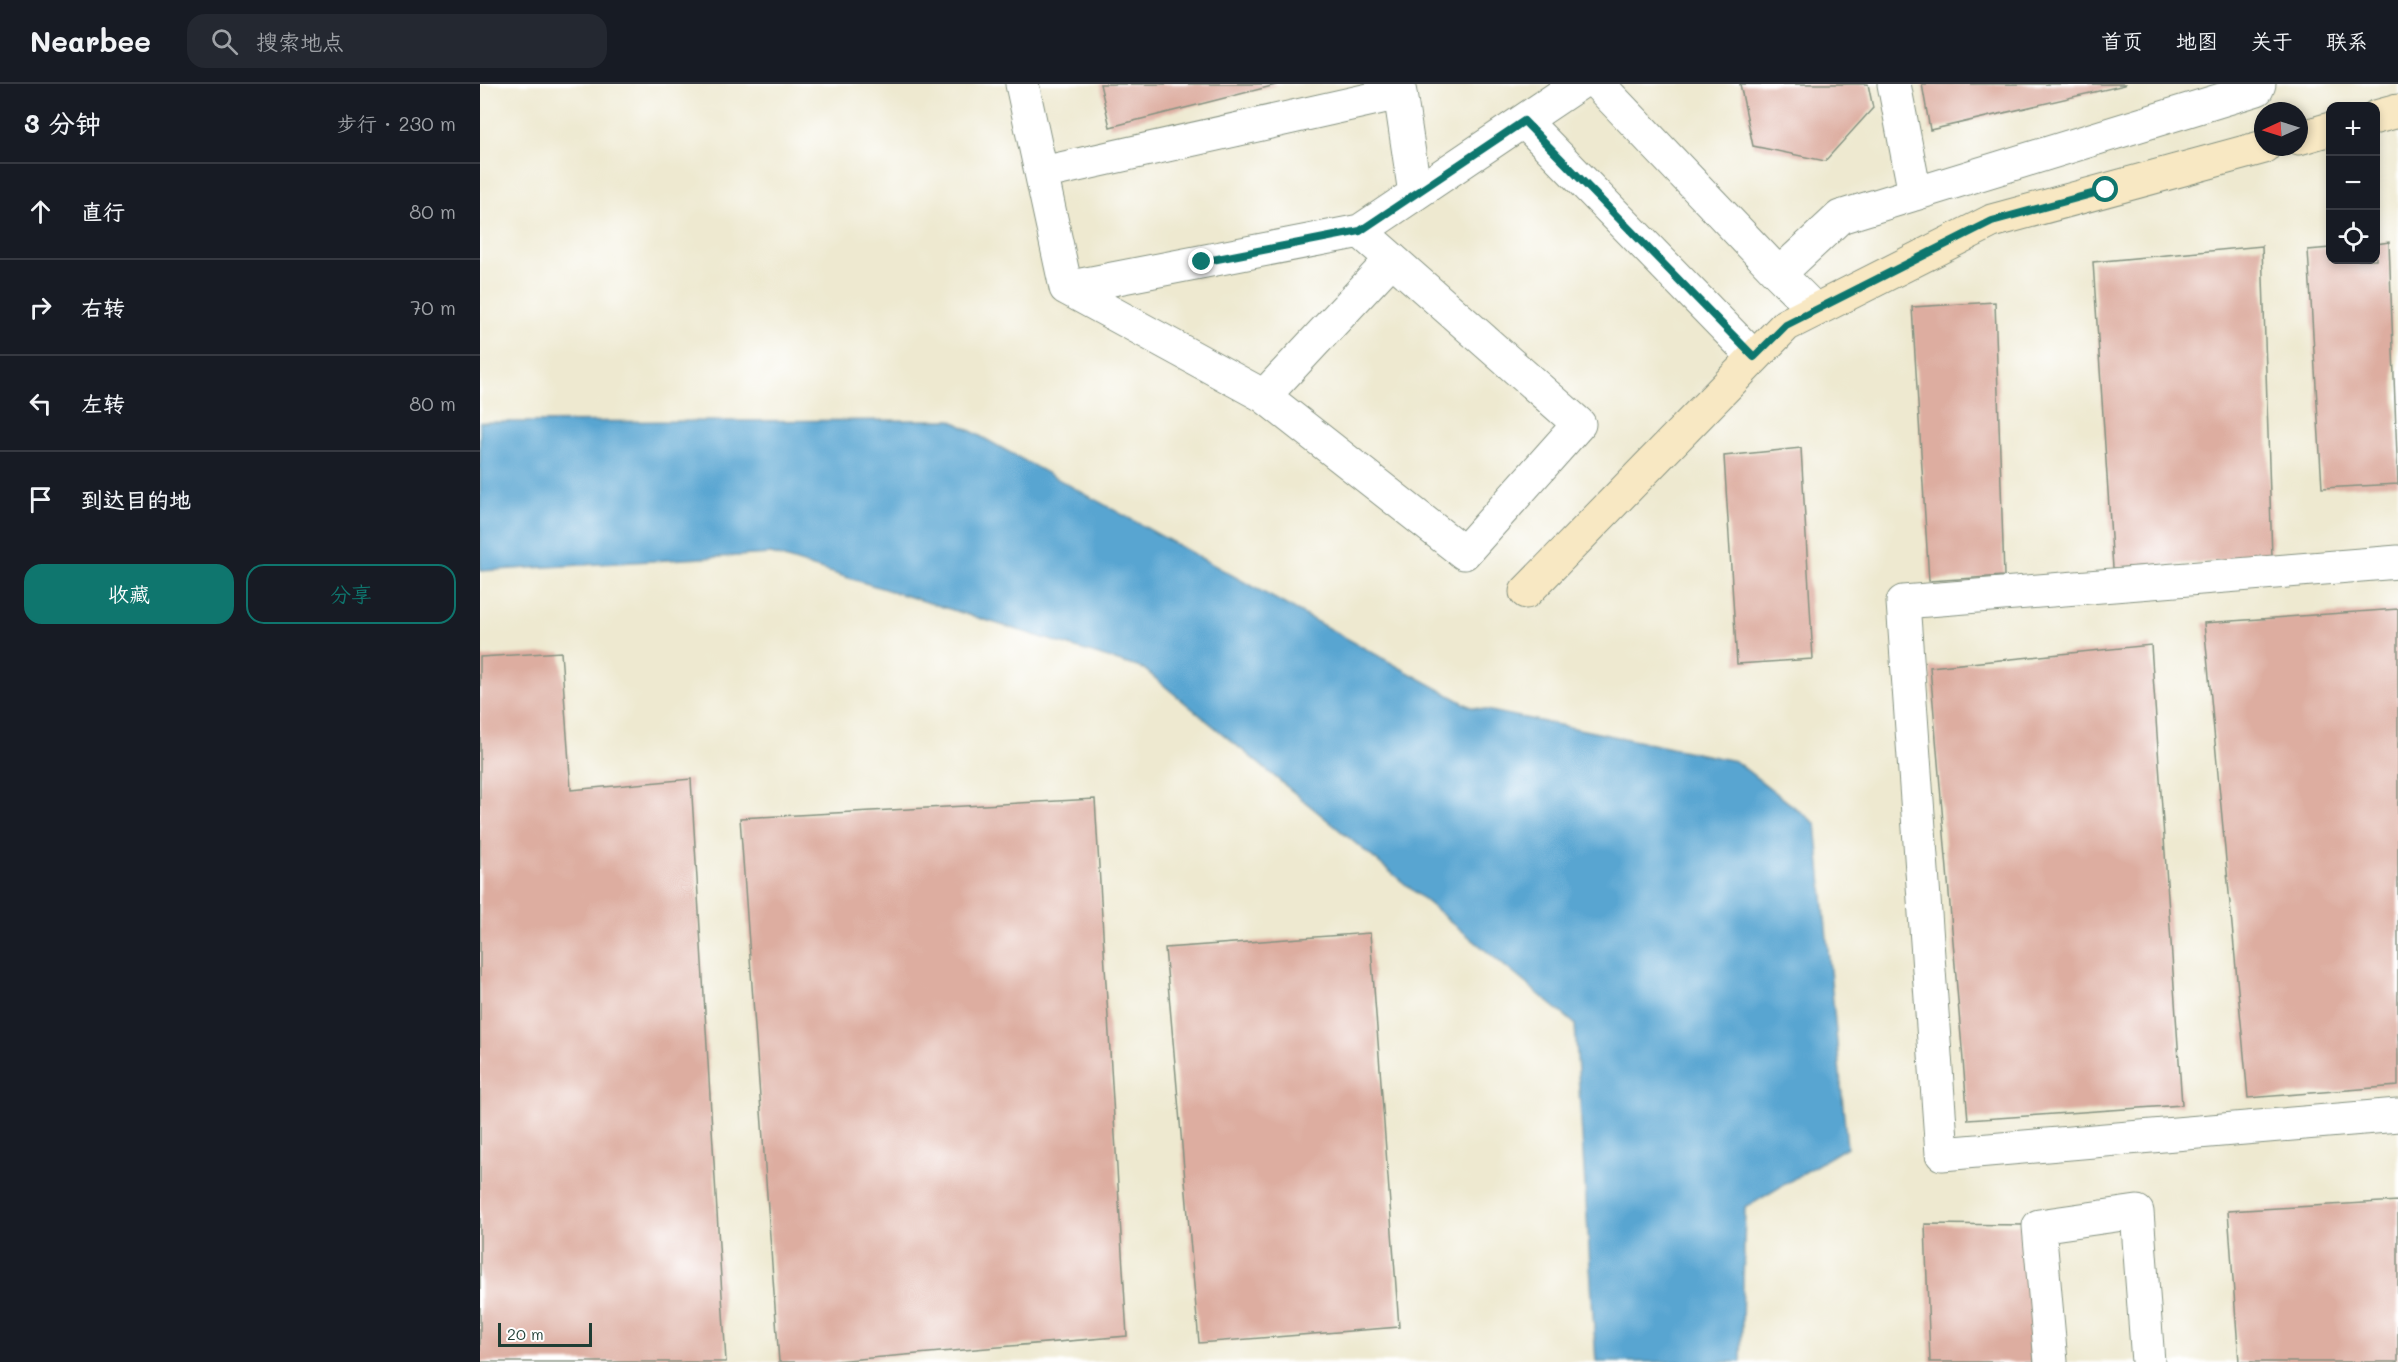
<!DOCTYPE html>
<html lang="zh">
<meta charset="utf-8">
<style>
:root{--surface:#171b24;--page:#242831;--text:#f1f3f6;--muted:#9ea1a6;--line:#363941;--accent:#0f766e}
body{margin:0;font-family:Mali,"LXGW WenKai TC",sans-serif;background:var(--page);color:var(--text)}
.controls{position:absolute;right:18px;top:18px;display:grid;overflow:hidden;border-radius:12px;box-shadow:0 3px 9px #0003}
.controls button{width:54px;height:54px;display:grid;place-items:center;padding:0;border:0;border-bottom:2px solid var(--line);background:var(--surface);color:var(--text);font:30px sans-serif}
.compass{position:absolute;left:1774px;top:18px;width:54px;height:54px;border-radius:50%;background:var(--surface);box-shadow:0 3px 9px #0003;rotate:266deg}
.scale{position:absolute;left:18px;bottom:15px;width:94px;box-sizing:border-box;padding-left:6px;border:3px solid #1f3d34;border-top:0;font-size:16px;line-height:21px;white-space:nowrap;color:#1f3d34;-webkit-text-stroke:4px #fff;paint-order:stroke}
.stop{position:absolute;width:18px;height:18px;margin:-14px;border:4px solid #0f766e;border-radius:50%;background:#fff}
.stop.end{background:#0f766e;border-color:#fff;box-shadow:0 2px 6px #0008}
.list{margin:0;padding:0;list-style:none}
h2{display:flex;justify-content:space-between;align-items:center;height:78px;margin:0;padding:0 24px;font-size:26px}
h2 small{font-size:20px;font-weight:400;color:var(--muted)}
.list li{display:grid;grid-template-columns:39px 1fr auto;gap:18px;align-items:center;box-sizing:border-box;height:96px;padding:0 24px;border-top:2px solid var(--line)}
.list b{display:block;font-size:22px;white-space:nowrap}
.list em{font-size:20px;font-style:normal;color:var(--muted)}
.actions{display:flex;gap:12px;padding:18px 24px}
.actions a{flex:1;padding:14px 0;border:2px solid var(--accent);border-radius:18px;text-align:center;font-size:21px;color:var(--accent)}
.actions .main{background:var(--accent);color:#fff}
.icon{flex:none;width:33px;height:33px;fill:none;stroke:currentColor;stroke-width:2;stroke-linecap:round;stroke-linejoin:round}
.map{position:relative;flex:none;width:1918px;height:1278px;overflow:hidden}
header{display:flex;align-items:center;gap:36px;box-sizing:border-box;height:84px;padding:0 30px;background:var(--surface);border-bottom:2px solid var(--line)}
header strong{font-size:28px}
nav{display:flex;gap:33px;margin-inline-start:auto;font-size:21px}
.search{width:420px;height:54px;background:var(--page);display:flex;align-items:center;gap:15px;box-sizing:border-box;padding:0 21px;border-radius:18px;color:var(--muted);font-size:22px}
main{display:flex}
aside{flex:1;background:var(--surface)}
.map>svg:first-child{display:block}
.water{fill:#59a5d1;stroke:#3c7182;stroke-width:1.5}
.building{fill:#ddada0}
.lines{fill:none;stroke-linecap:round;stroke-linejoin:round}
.street-casing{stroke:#869382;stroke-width:35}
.secondary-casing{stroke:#869382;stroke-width:35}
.street{stroke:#fff;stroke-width:33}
.secondary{stroke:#f8e8c3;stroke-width:33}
.route{stroke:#0f766e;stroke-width:8}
</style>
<header>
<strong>Nearbee</strong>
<div class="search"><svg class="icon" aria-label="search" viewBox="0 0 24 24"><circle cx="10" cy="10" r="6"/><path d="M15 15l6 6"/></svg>搜索地点</div>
<nav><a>首页</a><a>地图</a><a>关于</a><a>联系</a></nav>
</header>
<main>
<aside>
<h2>3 分钟<small>步行 · 230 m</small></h2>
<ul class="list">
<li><svg class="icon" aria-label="ahead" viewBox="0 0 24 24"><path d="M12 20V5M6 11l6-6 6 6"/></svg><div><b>直行</b></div><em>80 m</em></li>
<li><svg class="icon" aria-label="right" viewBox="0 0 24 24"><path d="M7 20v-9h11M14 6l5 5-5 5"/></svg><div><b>右转</b></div><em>70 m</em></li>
<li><svg class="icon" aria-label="left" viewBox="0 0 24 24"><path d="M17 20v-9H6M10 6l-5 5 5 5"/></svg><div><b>左转</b></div><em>80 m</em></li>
<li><svg class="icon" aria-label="arrive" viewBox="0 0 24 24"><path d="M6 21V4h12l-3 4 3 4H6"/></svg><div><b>到达目的地</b></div></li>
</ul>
<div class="actions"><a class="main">收藏</a><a>分享</a></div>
</aside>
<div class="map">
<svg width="1918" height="1278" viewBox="0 0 1918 1278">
<rect width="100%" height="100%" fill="#fff"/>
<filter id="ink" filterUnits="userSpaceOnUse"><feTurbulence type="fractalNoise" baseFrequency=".0167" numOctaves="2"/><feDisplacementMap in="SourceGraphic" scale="12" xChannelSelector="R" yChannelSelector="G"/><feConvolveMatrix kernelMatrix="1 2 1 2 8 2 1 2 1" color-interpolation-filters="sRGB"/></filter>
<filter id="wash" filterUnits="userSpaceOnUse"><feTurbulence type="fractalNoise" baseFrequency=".008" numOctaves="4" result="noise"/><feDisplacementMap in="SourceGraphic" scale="24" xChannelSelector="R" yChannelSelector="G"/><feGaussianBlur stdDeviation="1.35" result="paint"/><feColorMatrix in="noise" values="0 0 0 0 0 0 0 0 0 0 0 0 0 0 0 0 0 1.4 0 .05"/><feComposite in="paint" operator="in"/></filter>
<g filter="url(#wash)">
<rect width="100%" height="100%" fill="#eee9d0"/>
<!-- water -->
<path class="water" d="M471 336 991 623 1255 677 1336 740 1367 1063 1265 1124 1261 1278H1116L1095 940 664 585 291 470 0 487V338Z"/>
<g id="blocks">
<!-- building -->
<path class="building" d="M620 0H796V1L630 43Z
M1260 0H1388L1393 24 1345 77 1273 62Z
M1442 0H1645V1L1450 46Z
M1909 158 1918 400 1842 404 1828 166 1850 164V176H1896V160Z
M1782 162 1792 474 1633 484 1613 178Z
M1515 218 1524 492 1449 497 1432 223Z
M1321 364 1333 575 1257 580 1244 372Z
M1918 525V1002L1768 1014 1724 539Z
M1671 561 1702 1021 1488 1036 1450 583Z
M81 568 91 706 211 695 246 1278H0V573Z
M615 715 647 1252 344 1278H299L260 734Z
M890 849 919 1243 719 1259 685 864Z
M1918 1117V1278H1759L1748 1127Z
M1445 1140 1547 1141 1554 1278H1450Z"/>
</g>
</g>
<g filter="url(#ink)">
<use href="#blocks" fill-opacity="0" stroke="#869382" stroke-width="1.5"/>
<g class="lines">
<defs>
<path id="street" d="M542 0 586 204 784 312 984 469 1099 340 880 147 1098 0
M1118 0 1299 190 1360 133 1777 5 1779 0
M1414 0 1435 110
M920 9 935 110
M1044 37 1274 273
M562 89 920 9 918 0
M1299 190 1335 226
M586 204 880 147
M784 312 912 175
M1918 478 1423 518 1462 1070 1918 1031
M1571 1278 1559 1142 1657 1128 1668 1278"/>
<path id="secondary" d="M1896 33 1918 27
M1819 54 1850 45
M1046 508 1306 241 1512 137 1784 63"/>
</defs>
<!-- street casing -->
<use href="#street" class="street-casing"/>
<!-- secondary casing -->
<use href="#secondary" class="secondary-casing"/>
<!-- street -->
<use href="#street" class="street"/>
<!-- secondary -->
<use href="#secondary" class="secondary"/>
</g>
</g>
<g class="lines" filter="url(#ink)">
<!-- route -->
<path class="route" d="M722 178 880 147 1044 37 1274 273 1306 241 1512 137 1626 106"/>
</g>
</svg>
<div class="controls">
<button>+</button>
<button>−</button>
<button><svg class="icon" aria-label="locate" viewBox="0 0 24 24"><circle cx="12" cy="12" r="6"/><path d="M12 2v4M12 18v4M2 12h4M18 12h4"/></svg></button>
</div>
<svg class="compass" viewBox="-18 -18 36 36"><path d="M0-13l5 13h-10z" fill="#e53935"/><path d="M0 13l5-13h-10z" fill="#9ea1a6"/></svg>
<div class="scale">20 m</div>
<div class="stop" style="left:1626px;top:106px"></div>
<div class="stop end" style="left:722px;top:178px"></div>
</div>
</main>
